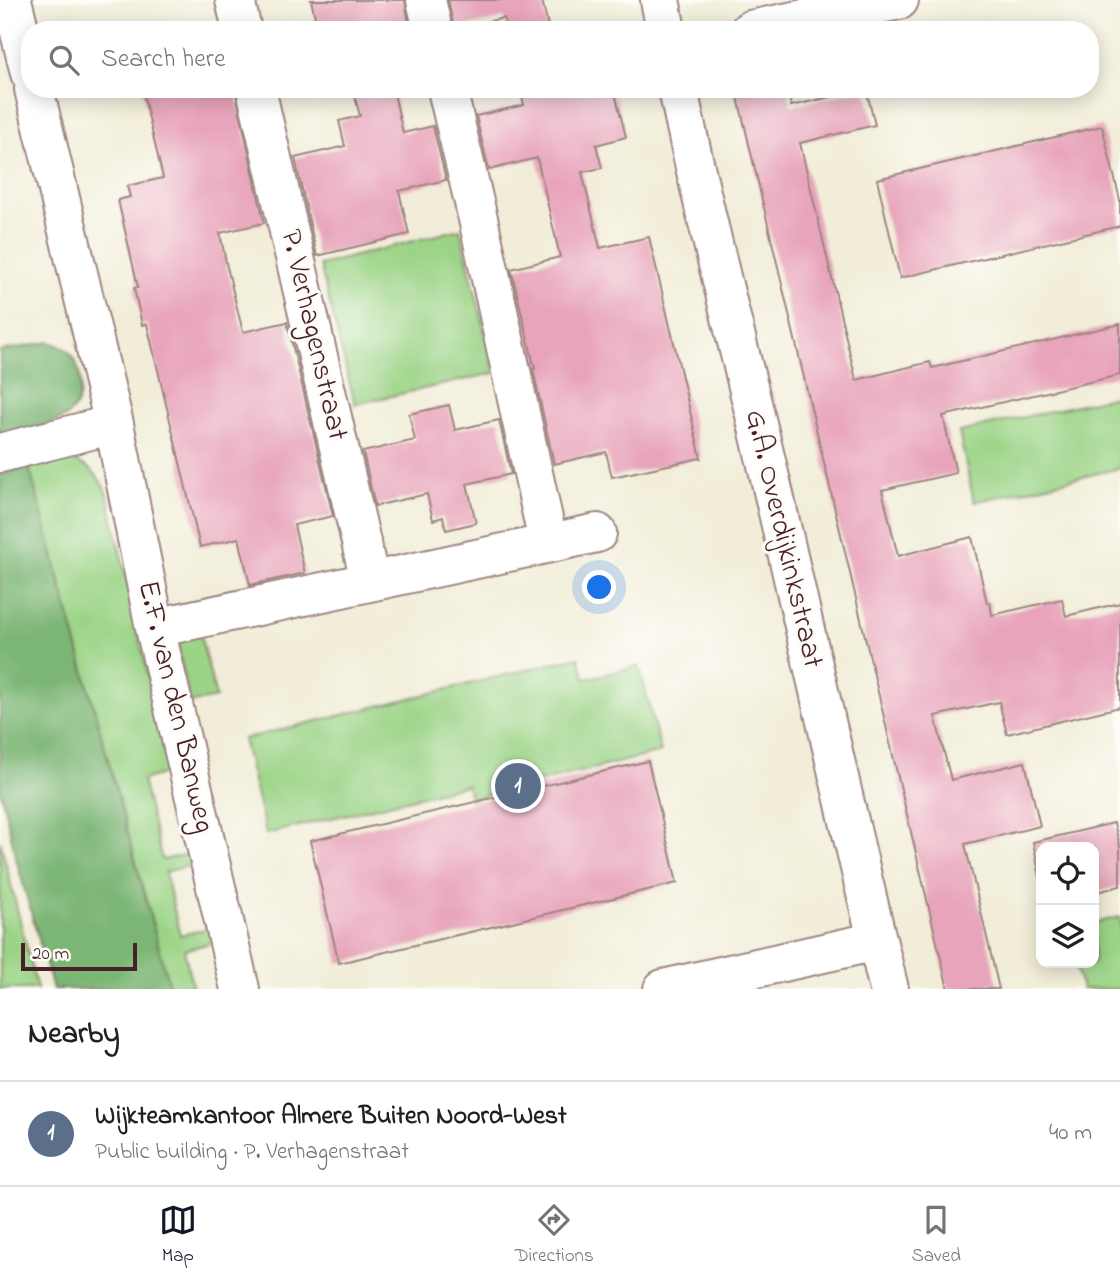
<!DOCTYPE html>
<meta charset="utf-8">
<style>
:root{--surface:#fff;--page:#f6f6f6;--text:#202124;--muted:#757577;--line:#e0e0e0;--accent:#111827}
body{margin:0;font-family:"Indie Flower",sans-serif;background:var(--page);color:var(--text)}
.controls{position:absolute;right:21px;bottom:21px;display:grid;overflow:hidden;border-radius:14px;box-shadow:0 4px 18px #0003}
.controls button{width:63px;height:63px;display:grid;place-items:center;padding:0;border:0;border-bottom:2px solid var(--line);background:var(--surface);color:var(--text);font:35px sans-serif}
.scale{position:absolute;left:21px;bottom:18px;width:116px;box-sizing:border-box;padding-left:7px;border:4px solid #4a1f2b;border-top:0;font-size:19px;line-height:24px;white-space:nowrap;color:#4a1f2b;-webkit-text-stroke:5px #fdfcf7;paint-order:stroke}
.you{position:absolute;left:600px;top:588px;width:24px;height:24px;margin:-18px;border:5px solid #fff;border-radius:50%;background:#1a73e8;box-shadow:0 0 0 10px #1a73e833}
.badge{display:grid;place-items:center;width:46px;height:46px;border-radius:50%;background:var(--accent);color:#fff;font-size:23px;font-weight:700}
.pin{position:absolute;translate:-50% -50%;border:4px solid #fff;box-shadow:0 2px 7px #0006}
.list{margin:0;padding:0;list-style:none}
h2{display:flex;justify-content:space-between;align-items:center;height:91px;margin:0;padding:0 28px;font-size:30px}
h2 small{font-size:23px;font-weight:400;color:var(--muted)}
.list li{display:grid;grid-template-columns:46px 1fr auto;gap:21px;align-items:center;box-sizing:border-box;height:105px;padding:0 28px;border-top:2px solid var(--line)}
.list b{display:block;font-size:26px;white-space:nowrap}
.list p{margin:0;font-size:23px;white-space:nowrap;color:var(--muted)}
.list em{font-size:23px;font-style:normal;color:var(--muted)}
.icon{flex:none;width:38px;height:38px;fill:none;stroke:currentColor;stroke-width:2;stroke-linecap:round;stroke-linejoin:round}
.map{position:relative;flex:none;width:1120px;height:989px;overflow:hidden}
.search{position:absolute;background:var(--surface);box-shadow:0 4px 18px #0003;left:21px;right:21px;top:21px;height:77px;display:flex;align-items:center;gap:18px;box-sizing:border-box;padding:0 24px;border-radius:28px;color:var(--muted);font-size:26px}
.sheet{height:196px;background:var(--surface)}
nav{display:flex;justify-content:space-around;align-items:center;box-sizing:border-box;height:98px;border-top:2px solid var(--line);background:var(--surface);font-size:19px;color:var(--muted)}
nav a{display:grid;justify-items:center;gap:4px}
nav .on{color:var(--accent)}
.map>svg:first-child{display:block}
.green{fill:#9bd487;stroke:#727a59;stroke-width:2}
.forest{fill:#7cb674;stroke:#636a50;stroke-width:2}
.building{fill:#e8a4bb}
.lines{fill:none;stroke-linecap:round;stroke-linejoin:round}
.minor-casing{stroke:#9e8682;stroke-width:42}
.minor{stroke:#fff;stroke-width:38}
.labels{text-anchor:middle;dominant-baseline:central;stroke-width:6;stroke-linejoin:round;paint-order:stroke}
.street-label{font-size:30px;fill:#4a1f2b;stroke:#fdfcf7}
</style>
<div class="map">
<svg width="1120" height="989" viewBox="0 0 1120 989">
<rect width="100%" height="100%" fill="#fdfcf7"/>
<filter id="ink" filterUnits="userSpaceOnUse"><feTurbulence type="fractalNoise" baseFrequency=".0143" numOctaves="2"/><feDisplacementMap in="SourceGraphic" scale="14" xChannelSelector="R" yChannelSelector="G"/><feConvolveMatrix kernelMatrix="1 2 1 2 8 2 1 2 1" color-interpolation-filters="sRGB"/></filter>
<filter id="wash" filterUnits="userSpaceOnUse"><feTurbulence type="fractalNoise" baseFrequency=".00686" numOctaves="4" result="noise"/><feDisplacementMap in="SourceGraphic" scale="28" xChannelSelector="R" yChannelSelector="G"/><feGaussianBlur stdDeviation="1.57" result="paint"/><feColorMatrix in="noise" values="0 0 0 0 0 0 0 0 0 0 0 0 0 0 0 0 0 1.4 0 .05"/><feComposite in="paint" operator="in"/></filter>
<g filter="url(#wash)">
<rect width="100%" height="100%" fill="#f1edd8"/>
<!-- green -->
<path class="green" d="M460 229 495 373 355 404 320 265Z
M1120 395V468L974 502 959 432Z
M58 460C86 459 101 474 109 500L169 772 142 780 162 860 189 854 192 865 165 872 180 935 207 929 211 943 184 950 193 989H170L29 467Z
M199 630 216 698 190 703 178 647 181 640Z
M579 657 585 679 639 666 661 752 470 799 467 785 266 834 243 739Z
M0 841 5 860 37 989H0Z
M1120 917V989H1082L1075 963H1094V923Z"/>
<!-- forest -->
<path class="forest" d="M49 342C56 344 63 346 68 351 85 368 86 407 63 418 46 427 19 431 0 436V351Z
M29 467 170 989H53L18 866 0 789V474Z"/>
<g id="blocks">
<!-- building -->
<path class="building" d="M311 0H405L410 30H318Z
M448 0H542L549 30H507L504 18 454 29Z
M142 89H235L264 223 220 233 227 267 243 332 287 322 333 516 294 525 305 573 250 585 239 538 200 547 147 324 142 325 134 288 138 287 118 200 130 197 127 186 163 178Z
M353 89H393L403 133 433 126 446 180 399 191 409 234 317 256 295 158 345 146 339 121 360 116Z
M520 89H614L626 137 596 145 602 168 582 172 600 248 649 237 701 458 612 477 606 452 554 464 533 369H535L511 269 560 257 537 158 489 170 476 116 524 105Z
M736 89H788L791 106 866 89 875 125 800 143 856 380 930 362 932 368 1120 324V375L943 416 956 473 882 490 898 556 972 537 987 603 990 602 992 615 1062 599 1066 616 1120 603V707L1007 734 999 702 935 716 951 780 1025 762 1040 826 965 844 999 989H948Z
M1102 126 1120 200V226L900 278 877 179Z
M449 405 455 430 499 420 511 474 467 484 476 523 446 530 443 517 433 520 427 494 375 506 363 452 415 440 409 414Z
M648 761 677 883 339 963 310 841Z
M1114 823 1120 846V886L1094 893V847H1041V881L1033 842Z"/>
</g>
</g>
<g filter="url(#ink)">
<use href="#blocks" fill-opacity="0" stroke="#9e8682" stroke-width="2"/>
<g class="lines">
<defs>
<path id="minor" d="M12 0 30 73
M235 0 242 30
M426 0 433 30
M660 0 666 30
M750 30 899 0
M34 89 114 424 155 628 240 989
M256 89 370 581
M447 89 479 223 548 542
M678 89C706 226 743 360 774 495 812 660 849 825 889 989
M0 453 114 424
M155 628 597 533
M663 989 877 941"/>
</defs>
<!-- minor casing -->
<use href="#minor" class="minor-casing"/>
<!-- minor -->
<use href="#minor" class="minor"/>
</g>
</g>
<g class="labels">
<!-- street labels -->
<g class="street-label">
<text transform="translate(313 335) rotate(77)">P. Verhagenstraat</text>
<text transform="translate(783 539) rotate(77)">G.A. Overdijkinkstraat</text>
<text transform="translate(175 707) rotate(77)">E.F. van den Banweg</text>
</g>
</g>
</svg>
<div class="controls">
<button><svg class="icon" aria-label="locate" viewBox="0 0 24 24"><circle cx="12" cy="12" r="6"/><path d="M12 2v4M12 18v4M2 12h4M18 12h4"/></svg></button>
<button><svg class="icon" aria-label="layers" viewBox="0 0 24 24"><path d="M12 4l9 5-9 5-9-5zM3 14l9 5 9-5"/></svg></button>
</div>
<div class="scale">20 m</div>
<div class="you"></div>
<div class="pin badge" style="left:518px;top:786px;background:#5c6f8a">1</div>
<div class="search"><svg class="icon" aria-label="search" viewBox="0 0 24 24"><circle cx="10" cy="10" r="6"/><path d="M15 15l6 6"/></svg>Search here</div>
</div>
<section class="sheet">
<h2>Nearby<small></small></h2>
<ul class="list">
<li><span class="badge" style="background:#5c6f8a">1</span><div><b>Wijkteamkantoor Almere Buiten Noord-West</b><p>Public building · P. Verhagenstraat</p></div><em>40 m</em></li>
</ul>
</section>
<nav>
<a class="on"><svg class="icon" aria-label="map" viewBox="0 0 24 24"><path d="M3 6l6-2 6 2 6-2v14l-6 2-6-2-6 2zM9 4v14M15 6v14"/></svg>Map</a>
<a><svg class="icon" aria-label="directions" viewBox="0 0 24 24"><path d="M12 3l9 9-9 9-9-9zM9 14v-3h6M13 9l2 2-2 2"/></svg>Directions</a>
<a><svg class="icon" aria-label="saved" viewBox="0 0 24 24"><path d="M7 4h10v16l-5-4-5 4z"/></svg>Saved</a>
</nav>
